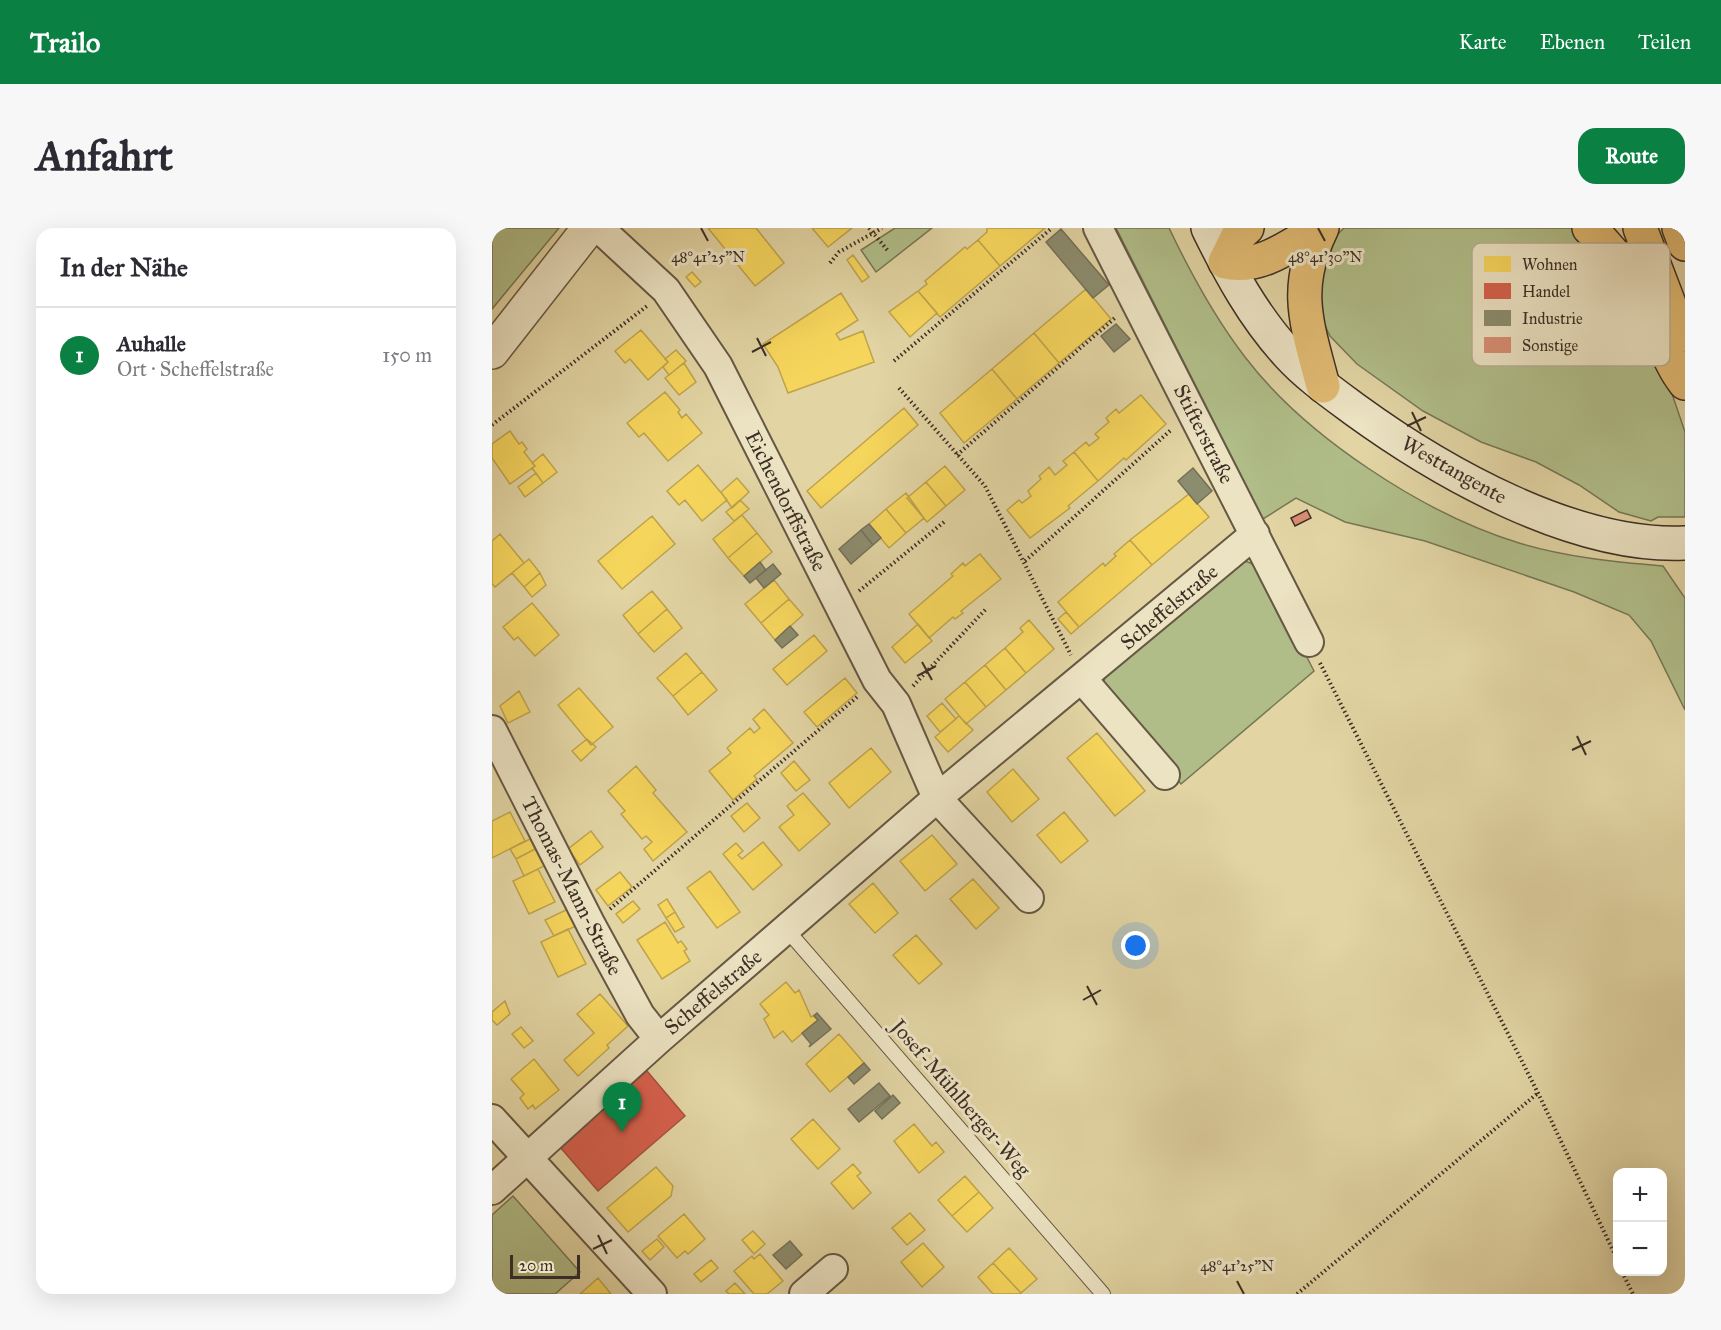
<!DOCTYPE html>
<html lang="de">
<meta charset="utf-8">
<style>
:root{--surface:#fff;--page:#f7f7f7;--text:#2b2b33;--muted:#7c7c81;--line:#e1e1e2;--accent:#0b8043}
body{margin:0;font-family:"IM FELL Great Primer",serif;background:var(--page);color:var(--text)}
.controls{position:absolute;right:18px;bottom:18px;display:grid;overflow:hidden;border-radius:12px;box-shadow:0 6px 24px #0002}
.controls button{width:54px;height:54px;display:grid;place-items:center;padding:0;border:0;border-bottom:2px solid var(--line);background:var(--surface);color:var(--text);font:30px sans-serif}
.scale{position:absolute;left:18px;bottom:15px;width:70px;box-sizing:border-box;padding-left:6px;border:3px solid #3d2e25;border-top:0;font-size:16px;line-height:21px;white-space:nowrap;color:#3d2e25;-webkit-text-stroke:4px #ece3c3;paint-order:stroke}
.you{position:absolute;left:644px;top:718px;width:21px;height:21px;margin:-15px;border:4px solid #fff;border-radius:50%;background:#1a73e8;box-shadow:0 0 0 9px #1a73e833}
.badge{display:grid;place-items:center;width:39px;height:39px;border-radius:50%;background:var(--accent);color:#fff;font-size:20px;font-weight:700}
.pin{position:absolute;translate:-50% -50px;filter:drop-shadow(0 2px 3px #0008)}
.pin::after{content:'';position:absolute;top:32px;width:21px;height:18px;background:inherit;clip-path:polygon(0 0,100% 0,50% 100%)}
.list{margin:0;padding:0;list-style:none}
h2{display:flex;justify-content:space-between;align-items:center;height:78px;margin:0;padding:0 24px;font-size:26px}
h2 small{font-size:20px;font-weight:400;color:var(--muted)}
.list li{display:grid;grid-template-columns:39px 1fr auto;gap:18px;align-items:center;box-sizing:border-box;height:96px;padding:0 24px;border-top:2px solid var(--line)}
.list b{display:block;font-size:22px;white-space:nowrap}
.list p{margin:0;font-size:20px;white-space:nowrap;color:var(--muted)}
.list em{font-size:20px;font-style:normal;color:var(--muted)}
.map{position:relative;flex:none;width:1193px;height:1066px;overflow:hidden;border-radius:18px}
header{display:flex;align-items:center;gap:36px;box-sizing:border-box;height:84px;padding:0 30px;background:var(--accent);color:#fff}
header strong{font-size:28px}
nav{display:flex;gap:33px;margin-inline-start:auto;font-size:21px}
.intro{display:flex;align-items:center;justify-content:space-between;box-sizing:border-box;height:144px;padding:0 36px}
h1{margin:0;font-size:42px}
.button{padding:15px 27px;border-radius:18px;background:var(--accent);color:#fff;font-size:21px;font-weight:700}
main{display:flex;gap:36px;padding:0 36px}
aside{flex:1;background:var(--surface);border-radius:18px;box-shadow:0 6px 24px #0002}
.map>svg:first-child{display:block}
.green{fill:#b0bd88;stroke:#767656;stroke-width:1.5}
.homes{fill:#f6d55c;stroke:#bea34c;stroke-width:1.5}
.shops{fill:#d6604d;stroke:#a85141;stroke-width:1.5}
.industry{fill:#8c8c6e;stroke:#747058;stroke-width:1.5}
.building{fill:#d78d73;stroke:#3d2e25;stroke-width:1.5}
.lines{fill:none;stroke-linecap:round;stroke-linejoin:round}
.service-casing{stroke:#665844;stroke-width:16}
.minor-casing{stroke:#665844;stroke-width:32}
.tertiary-casing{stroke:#665844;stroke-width:36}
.secondary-casing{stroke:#3d2e25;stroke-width:36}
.trunk-casing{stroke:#3d2e25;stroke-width:36}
.path{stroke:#3d2e25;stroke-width:4;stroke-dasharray:1.5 3;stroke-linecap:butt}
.service{stroke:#ece3c3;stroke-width:14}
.minor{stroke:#ece3c3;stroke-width:28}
.tertiary{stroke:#ece3c3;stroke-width:33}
.secondary{stroke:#ece3c3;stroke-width:33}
.trunk{stroke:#e1ba72;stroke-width:33}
.ticks{fill:none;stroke:#3d2e25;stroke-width:2}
.labels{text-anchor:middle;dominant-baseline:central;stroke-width:6;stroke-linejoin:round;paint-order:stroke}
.street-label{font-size:21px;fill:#3d2e25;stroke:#ece3c3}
.key{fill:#ece3c3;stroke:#b8ad94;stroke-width:1.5}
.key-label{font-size:16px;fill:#3d2e25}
.ticks-label{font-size:15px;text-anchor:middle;fill:#3d2e25;stroke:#ece3c3;stroke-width:6;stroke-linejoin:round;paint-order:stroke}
</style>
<header>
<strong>Trailo</strong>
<nav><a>Karte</a><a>Ebenen</a><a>Teilen</a></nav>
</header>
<div class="intro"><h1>Anfahrt</h1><a class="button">Route</a></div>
<main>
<aside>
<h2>In der Nähe<small></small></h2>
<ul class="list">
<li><span class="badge">1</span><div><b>Auhalle</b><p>Ort · Scheffelstraße</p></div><em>150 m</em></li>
</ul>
</aside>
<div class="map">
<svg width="1193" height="1066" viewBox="0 0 1193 1066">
<rect width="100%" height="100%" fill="#e2d4a3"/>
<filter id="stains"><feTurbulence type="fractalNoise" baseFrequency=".00333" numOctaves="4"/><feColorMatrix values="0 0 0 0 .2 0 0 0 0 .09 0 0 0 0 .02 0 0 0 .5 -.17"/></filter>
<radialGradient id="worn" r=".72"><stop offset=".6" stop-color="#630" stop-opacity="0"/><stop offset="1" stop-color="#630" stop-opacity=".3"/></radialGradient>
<!-- green -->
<path class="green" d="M0 0H67L0 81Z
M403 0H440L384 44 369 22Z
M624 0H677C698 44 723 90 753 129 813 208 932 286 1027 315 1073 329 1123 334 1171 338L1193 370V482L1159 413 1137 387 1082 364 933 313 853 294 804 270 771 291Z
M852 0H1079L1100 18 1141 70 1175 151 1193 204V289H1166L1159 293 1127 284 1087 257 1044 234 989 214 931 183 865 136 838 108 825 81 824 50 837 15Z
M745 333 756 334 769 340 822 443 689 556 611 462 613 447Z
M21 968 88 1044 63 1066H0V987Z"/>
<!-- homes -->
<path class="homes" d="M216 0H264L292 35 263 58Z
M320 0H360L336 19Z
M495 0H553L508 38 486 12 495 4Z
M486 12 508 38 448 89 426 63 435 56 433 53 473 19 475 21Z
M361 27 377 49 370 54 355 32Z
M200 44 209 54 203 59 194 49Z
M594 61 619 91 567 135 542 105Z
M426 63 445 85 418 109 397 84Z
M349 65 366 92 344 106 348 112 371 103 382 134 296 165 286 139 271 116Z
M149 102 176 134 156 152 138 131 133 135 123 123Z
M542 105 567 135 525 171 500 141Z
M184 122 194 133 177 147 171 139 176 134 173 131Z
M192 135 204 154 187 167 173 150Z
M500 141 525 171 472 215 448 185Z
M173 164 188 182 186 184 190 190 194 186 210 205 176 233 152 205 147 209 135 195Z
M649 167 674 196 634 232 632 230 606 253 582 224 594 214 597 218 607 210 603 206 617 194 614 190 624 181 627 185Z
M412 180 426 197 329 280 315 263Z
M18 203 27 216 30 214 35 221 32 224 43 238 18 256 0 230V216Z
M582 224 606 253 576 278 578 280 538 310 515 282 527 272 530 275 539 268 536 263 549 251 547 248 557 239 563 247 575 237 571 233Z
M51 226 65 244 51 255 40 240 43 238 40 235Z
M206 237 235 272 210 293 193 272 187 277 175 263Z
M453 238 473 262 454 278 434 254Z
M44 245 51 255 33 269 26 259Z
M245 250 257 264 240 280 229 264Z
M434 254 454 278 435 294 415 270Z
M414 265 432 290 414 305 394 281Z
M697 266 717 289 660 337 638 312Z
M248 272 257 281 242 293 234 284Z
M394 281 414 305 397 320 377 296Z
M250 287 265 305 236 330 221 311Z
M160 288 183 316 130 361 106 333Z
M265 305 280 324 252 348 236 330Z
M8 306 32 335 3 359 0 356V313Z
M638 312 660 337 587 399 566 374 611 335 613 338 624 328 622 326Z
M488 326 509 351 469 383 471 385 463 391 461 389 437 410 417 386 461 348 459 346 471 335 473 338Z
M37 331 48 345 32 359 20 345Z
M48 345 54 357 40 369 32 359Z
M282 352 297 371 269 395 253 376Z
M160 363 175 381 146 406 131 387Z
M297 371 311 387 283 412 269 395Z
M40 375 67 407 43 428 26 409 22 412 11 399Z
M175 381 190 400 162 424 146 406Z
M574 384 587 399 579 406 566 391Z
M537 392 562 421 534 445 513 420 531 404 528 400Z
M426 396 440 413 413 435 400 419Z
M322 407 335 423 295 457 281 441Z
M513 420 534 445 514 462 493 437Z
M194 425 210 444 181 468 165 450Z
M493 437 514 462 494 479 473 454Z
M210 444 225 462 196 487 181 468Z
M353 450 365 465 325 499 312 484Z
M473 454 494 479 474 496 453 471Z
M87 460 121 499 99 517 66 477Z
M27 463 38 484 16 495 8 478Z
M450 475 464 491 448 504 435 488Z
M272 481 301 515 262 548 265 551 241 572 217 543 239 525 235 520 258 500 262 505 268 500 261 491Z
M467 488 481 502 456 524 443 509Z
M605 505 653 563 623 588 575 530Z
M95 511 104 519 89 533 80 523Z
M379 520 399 544 357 580 337 555Z
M302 533 318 552 304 563 289 545Z
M144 538 164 562 161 565 195 604 161 633 152 621 160 614 154 608 150 611 129 586 133 583 116 563Z
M521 541 547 571 520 594 495 564Z
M311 565 338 596 307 623 287 599 302 587 295 578Z
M255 575 268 590 252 604 239 588Z
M18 584 33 613 0 630V593Z
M572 584 596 613 569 635 545 607Z
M99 603 111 619 88 637 76 621Z
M440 607 465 636 433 663 408 633Z
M38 611 43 621 24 631 18 621Z
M271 614 290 637 261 662 231 626 244 615 251 623 246 627 250 631Z
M43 621 52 638 32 648 24 631Z
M46 641 63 674 37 686 21 653Z
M218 643 248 684 225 700 195 660Z
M128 644 140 659 116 678 104 662Z
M481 651 507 680 484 701 458 671Z
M381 655 406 685 383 705 357 676Z
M175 671 183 684 174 690 166 677Z
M141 673 148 681 131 695 124 686Z
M76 681 84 698 62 708 53 692Z
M183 684 192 699 183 704 174 690Z
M173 694 186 715 189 713 195 721 192 723 198 733 170 751 145 712Z
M76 701 94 736 66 749 49 714Z
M424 707 450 736 427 756 401 727Z
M294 754 303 765 307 762 319 789 325 785 322 788 326 792 300 814 291 803 282 810 272 791 277 787 268 776Z
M108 766 136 798 115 817 117 820 86 848 72 832 102 805 85 786Z
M13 773 18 786 5 797 0 792V784Z
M29 799 41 813 32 820 20 806Z
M347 806 372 835 338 864 314 836Z
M42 831 67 862 43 881 41 877 36 881 28 870 32 866 19 851Z
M321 891 348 921 326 941 299 911Z
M422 896 440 918 444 914 452 924 427 945 402 913Z
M361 936 369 945 365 948 379 965 361 981 339 955Z
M164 939 181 958 179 968 136 1004 115 980Z
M473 948 487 964 460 988 446 972Z
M487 964 501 980 475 1004 460 988Z
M418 985 433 1002 415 1017 400 1000Z
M192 986 213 1011 196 1026 193 1023 185 1030 166 1008Z
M261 1003 273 1016 262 1026 250 1012Z
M165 1011 172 1019 158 1032 150 1023Z
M431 1015 452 1039 430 1059 409 1034Z
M517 1020 545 1051 529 1065 501 1035Z
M268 1026 291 1053 275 1066H262L242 1043 260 1028 262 1031Z
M219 1032 226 1040 209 1054 202 1046Z
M501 1035 529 1065 528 1066H501L486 1049Z
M106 1050 119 1066H88Z
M243 1055 253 1066H237L234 1063Z"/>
<!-- shops -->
<path class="shops" d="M155 843 193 888 106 963 68 919Z"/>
<!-- industry -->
<path class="industry" d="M569 1 617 57 601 70 554 14Z
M624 96 638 111 622 124 609 108Z
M701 240 720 263 705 276 686 253Z
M377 296 389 310 381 317 369 302Z
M369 302 381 317 359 336 347 321Z
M268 334 274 342 258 355 252 348Z
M281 336 289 346 272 360 264 350Z
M298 398 306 407 290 420 283 412Z
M325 785 339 801 317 819 319 816 310 805 326 792 322 788Z
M372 835 378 842 362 856 356 849Z
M387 855 398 868 367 894 356 881Z
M401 867 408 875 390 891 383 883Z
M298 1013 310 1027 294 1041 281 1027Z"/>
<!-- building -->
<path class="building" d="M815 282 819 290 803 298 799 290Z"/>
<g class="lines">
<defs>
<path id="service" d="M295 702 611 1066"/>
<path id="minor" d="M107 0 174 62 226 138 385 452 404 476 445 570 537 670
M606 0 817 414
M591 452 673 547
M0 502 99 697 148 787 167 811
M0 891 160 1066
M0 962 167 811 445 570 763 306
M312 1066 341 1041"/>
<path id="tertiary" d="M0 124 97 0"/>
<path id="secondary" d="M716 0C738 45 762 89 796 126 815 147 839 164 862 181 950 245 1082 320 1193 315"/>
<path id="trunk" d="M755 0 746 8 733 34C768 42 799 17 828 0
M830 0C800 61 815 96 831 158
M1097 0C1124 24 1146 59 1161 92 1172 114 1178 136 1193 155
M1148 0 1189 107
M1187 0 1193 16"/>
</defs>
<!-- service casing -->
<use href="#service" class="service-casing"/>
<!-- minor casing -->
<use href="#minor" class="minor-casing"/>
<!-- tertiary casing -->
<use href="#tertiary" class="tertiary-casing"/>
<!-- secondary casing -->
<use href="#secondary" class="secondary-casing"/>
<!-- trunk casing -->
<use href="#trunk" class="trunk-casing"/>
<!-- path -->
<path class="path" d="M377 0 397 24
M338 35 347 24 390 0
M402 133 560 0
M407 160 493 258 579 427
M0 197 155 78
M465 227 624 89
M533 333 680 201
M367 363 452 294
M828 435 1046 865 1126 1033
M421 458 494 381
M118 681 365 469
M1130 1044 1141 1066
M805 1066 1046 865"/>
<!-- service -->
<use href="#service" class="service"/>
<!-- minor -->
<use href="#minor" class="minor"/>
<!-- tertiary -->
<use href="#tertiary" class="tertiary"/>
<!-- secondary -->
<use href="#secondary" class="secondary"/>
<!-- trunk -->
<use href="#trunk" class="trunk"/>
</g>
<!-- ticks -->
<path class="ticks" d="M209 0 216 13M826 0 833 13M265 110 274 128M260 124 279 114M920 184 929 203M915 198 934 189M430 434 440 452M425 448 444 438M1085 508 1094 527M1080 522 1099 513M595 758 605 777M591 772 609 762M106 1007 115 1026M101 1021 120 1012M745 1053 752 1066"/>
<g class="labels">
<!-- street labels -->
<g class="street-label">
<text transform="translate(712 206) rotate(63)">Stifterstraße</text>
<text transform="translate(962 242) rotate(29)">Westtangente</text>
<text transform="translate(294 273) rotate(63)">Eichendorffstraße</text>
<text transform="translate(677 379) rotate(-40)">Scheffelstraße</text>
<text transform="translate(80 658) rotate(63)">Thomas-Mann-Straße</text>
<text transform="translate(221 764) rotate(-40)">Scheffelstraße</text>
<text transform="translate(469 870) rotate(49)">Josef-Mühlberger-Weg</text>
</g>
</g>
<!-- legend -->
<rect x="980" y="15" width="198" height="123" rx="9" class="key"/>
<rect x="992" y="28" width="27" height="16" fill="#f6d55c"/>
<rect x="992" y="55" width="27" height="16" fill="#d6604d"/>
<rect x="992" y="82" width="27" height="16" fill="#8c8c6e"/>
<rect x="992" y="109" width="27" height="16" fill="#d78d73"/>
<g class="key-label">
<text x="1030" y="42">Wohnen</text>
<text x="1030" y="69">Handel</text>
<text x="1030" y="96">Industrie</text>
<text x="1030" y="123">Sonstige</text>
</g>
<g class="ticks-label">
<text x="216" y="34">48°41'25"N</text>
<text x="833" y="34">48°41'30"N</text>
<text x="745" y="1043">48°41'25"N</text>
</g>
<rect width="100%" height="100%" filter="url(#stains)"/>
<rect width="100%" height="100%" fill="url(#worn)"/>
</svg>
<div class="controls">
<button>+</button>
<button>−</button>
</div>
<div class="scale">20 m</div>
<div class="you"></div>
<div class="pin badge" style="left:130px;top:904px">1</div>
</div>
</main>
